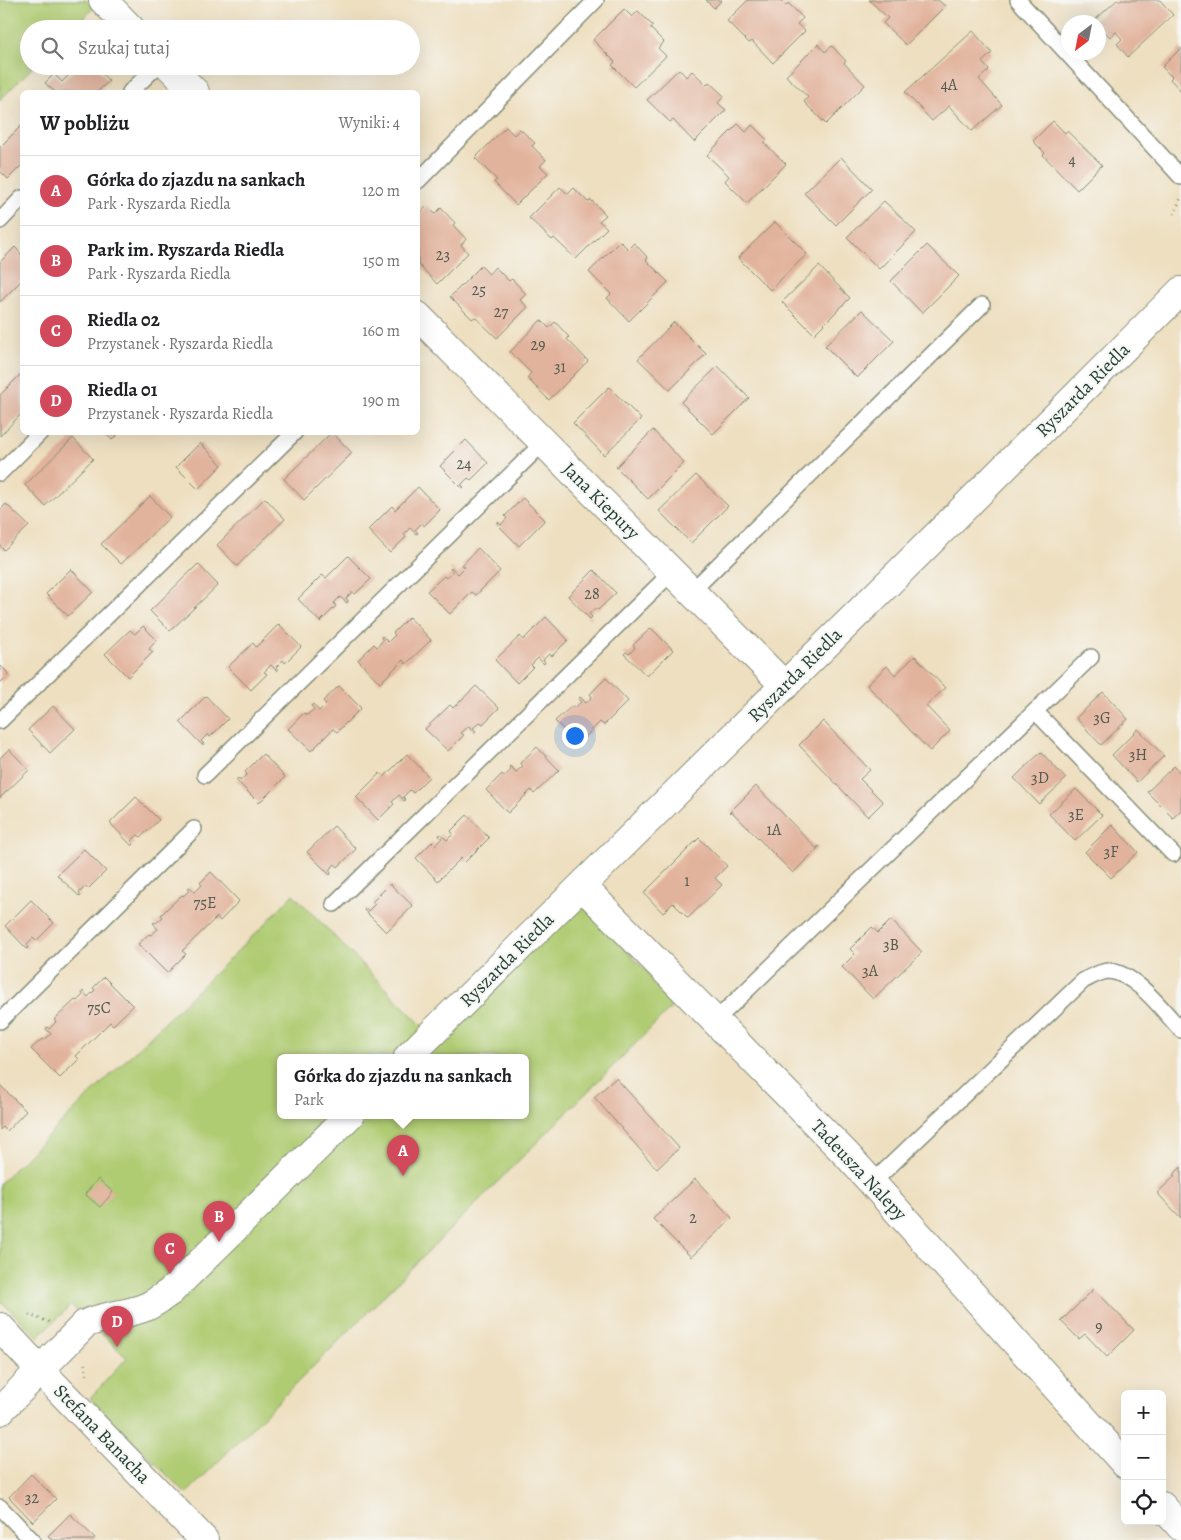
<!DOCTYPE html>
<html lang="pl">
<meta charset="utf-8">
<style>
:root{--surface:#fff;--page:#f2f2f2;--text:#202124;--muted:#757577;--line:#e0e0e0;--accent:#d1495b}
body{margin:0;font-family:Alegreya,serif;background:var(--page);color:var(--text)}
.controls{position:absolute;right:15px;bottom:15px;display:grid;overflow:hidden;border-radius:8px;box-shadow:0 5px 20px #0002}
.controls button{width:45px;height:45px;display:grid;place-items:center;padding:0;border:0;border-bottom:1px solid var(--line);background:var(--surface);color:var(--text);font:25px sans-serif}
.compass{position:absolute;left:1061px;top:15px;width:45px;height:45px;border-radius:50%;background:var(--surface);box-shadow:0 5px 20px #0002;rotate:212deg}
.you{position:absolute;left:574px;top:735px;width:18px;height:18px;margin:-12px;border:4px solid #fff;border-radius:50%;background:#1a73e8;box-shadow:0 0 0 8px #1a73e833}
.badge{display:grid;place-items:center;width:32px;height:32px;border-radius:50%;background:var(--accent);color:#fff;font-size:16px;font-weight:700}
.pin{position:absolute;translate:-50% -41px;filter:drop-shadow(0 1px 2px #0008)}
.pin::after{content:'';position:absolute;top:26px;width:18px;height:15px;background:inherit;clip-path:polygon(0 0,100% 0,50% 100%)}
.popup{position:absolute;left:277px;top:1054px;width:252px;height:65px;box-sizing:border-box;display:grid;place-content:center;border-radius:8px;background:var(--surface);filter:drop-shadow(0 1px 4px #0005);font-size:16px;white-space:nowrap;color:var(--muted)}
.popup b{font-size:19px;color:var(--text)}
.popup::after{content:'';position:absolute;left:50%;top:100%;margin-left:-10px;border:10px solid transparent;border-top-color:var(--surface)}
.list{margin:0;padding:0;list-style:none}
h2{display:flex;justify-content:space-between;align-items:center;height:65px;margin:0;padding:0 20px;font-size:21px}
h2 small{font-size:16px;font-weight:400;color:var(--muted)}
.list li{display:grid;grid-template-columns:32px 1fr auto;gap:15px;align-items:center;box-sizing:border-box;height:70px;padding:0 20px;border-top:1px solid var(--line)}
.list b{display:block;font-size:19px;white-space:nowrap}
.list p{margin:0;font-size:16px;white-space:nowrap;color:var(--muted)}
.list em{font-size:16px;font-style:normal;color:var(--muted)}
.icon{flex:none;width:28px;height:28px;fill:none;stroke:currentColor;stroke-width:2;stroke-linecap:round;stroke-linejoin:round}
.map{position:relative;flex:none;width:1181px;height:1540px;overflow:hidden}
.search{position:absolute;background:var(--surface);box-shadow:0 5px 20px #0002;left:20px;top:20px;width:400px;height:55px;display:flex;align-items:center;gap:12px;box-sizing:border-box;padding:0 18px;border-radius:28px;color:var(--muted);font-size:19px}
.panel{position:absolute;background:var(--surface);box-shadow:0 5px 20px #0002;left:20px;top:90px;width:400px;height:345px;border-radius:8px}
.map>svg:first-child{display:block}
.green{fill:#b0cc73;stroke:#688454;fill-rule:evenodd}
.building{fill:#e2b39c}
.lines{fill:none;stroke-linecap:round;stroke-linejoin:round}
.service-casing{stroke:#868e7a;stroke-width:18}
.minor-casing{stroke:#868e7a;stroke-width:30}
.tertiary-casing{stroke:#868e7a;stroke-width:30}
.path{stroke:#868e7a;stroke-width:3;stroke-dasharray:1 4;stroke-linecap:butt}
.service{stroke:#fff;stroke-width:15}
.minor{stroke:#fff;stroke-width:28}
.tertiary{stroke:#fff;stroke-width:28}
.labels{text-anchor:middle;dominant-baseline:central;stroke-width:4;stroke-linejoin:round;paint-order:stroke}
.number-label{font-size:16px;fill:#505a4e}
.street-label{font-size:19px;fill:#1f3d34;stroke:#f6f6f2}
</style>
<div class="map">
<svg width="1181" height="1540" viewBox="0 0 1181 1540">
<rect width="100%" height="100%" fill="#f6f6f2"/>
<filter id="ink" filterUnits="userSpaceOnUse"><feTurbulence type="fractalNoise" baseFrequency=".02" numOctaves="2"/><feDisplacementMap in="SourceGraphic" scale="10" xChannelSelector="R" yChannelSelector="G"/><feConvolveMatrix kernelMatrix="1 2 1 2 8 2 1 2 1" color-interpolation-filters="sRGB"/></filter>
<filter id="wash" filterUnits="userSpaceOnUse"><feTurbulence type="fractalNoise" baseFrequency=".0096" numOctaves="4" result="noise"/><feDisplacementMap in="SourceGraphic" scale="20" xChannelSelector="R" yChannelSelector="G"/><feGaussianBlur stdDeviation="1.12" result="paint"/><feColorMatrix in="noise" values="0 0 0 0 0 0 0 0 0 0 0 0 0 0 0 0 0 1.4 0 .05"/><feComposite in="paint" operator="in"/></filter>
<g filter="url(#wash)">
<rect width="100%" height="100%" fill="#eedfc0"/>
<!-- green -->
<path class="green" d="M0 0H86L94 8 72 29H29V66H34L0 100Z
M293 894 438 1042 580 904 677 1002 186 1494 90 1398 127 1358 71 1305 38 1337 0 1300V1183L266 923ZM280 1057H526V1115H280Z"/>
<g id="blocks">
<!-- building -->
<path class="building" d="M706 0H722L714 8Z
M748 0H780L786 6 788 3 803 18 797 24 805 31 773 63 752 41 749 43 727 21Z
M869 0H938L945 6 906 45 883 23 888 18Z
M1117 0H1160L1173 15 1128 57 1117 44 1122 39 1116 32 1110 37 1095 20Z
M624 9 632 17 638 11 653 26 650 28 664 42 658 48 666 56 634 87 612 65 615 62 593 40Z
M973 31 992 53 982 62 989 70 979 79 1002 105 972 131 949 106 932 121 905 92Z
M818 44 825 52 832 46 846 61 844 63 865 85 826 124 804 102 808 97 786 76Z
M1181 48V91L1170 79 1172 77 1162 67Z
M78 66H95L109 81 97 92H55L45 83 54 74 62 82Z
M679 69 686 77 692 71 707 85 709 82 724 96 718 103 726 110 694 142 673 120 670 122 647 100Z
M1053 121 1065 133 1067 131 1102 165 1077 190 1043 155 1045 153 1033 141Z
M738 124 746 132 752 125 767 140 764 143 786 164 747 203 725 181 729 176 707 155Z
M22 125V165L8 179 0 171V147Z
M506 127 514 135 520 129 535 143 532 146 546 160 540 166 548 173 516 205 494 182 497 180 475 158Z
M841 157 872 189 836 225 804 193Z
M560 187 568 194 574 188 588 202 591 200 606 215 599 221 607 228 576 259 554 238 552 240 529 218Z
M884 201 916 232 879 269 847 237Z
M427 206 435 214 441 208 455 223 453 225 466 239 461 245 468 253 437 284 418 264V215Z
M775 222 807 254 770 290 738 258Z
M620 241 628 249 634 243 648 258 646 260 668 282 629 321 607 298 611 294 589 272Z
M927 245 959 276 922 313 891 281Z
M15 247 22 255V280L0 302V262Z
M481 266 489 274 495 267 509 281 512 279 526 294 520 300 528 307 497 338 475 317 472 319 450 297Z
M819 266 850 298 814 334 782 302Z
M862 310 894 341 857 378 825 346Z
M541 320 549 328 555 322 569 337 567 339 588 361 549 400 527 378 531 373 510 352Z
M674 322 706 354 670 390 638 359Z
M718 366 749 398 713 434 681 402Z
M22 373V413L0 436V395Z
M609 387 641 419 604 455 573 423Z
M653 430 684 463 648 499 616 467Z
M104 432H120L112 440Z
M332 432 352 453 304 500 284 479Z
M73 438 93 459 45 506 25 485Z
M466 440 488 463 471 480 468 478 461 485 464 487 462 488 440 466Z
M200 443 222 465 198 489 176 467Z
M696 475 728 506 691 543 659 511Z
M418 487 440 510 424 526 422 523 415 530 418 533 416 534 410 528 404 534 406 537 390 553 368 530 392 506 395 510Z
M150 496 170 517 121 564 101 544Z
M265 498 285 519 237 566 217 545Z
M523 498 545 520 519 546 497 524 498 522 501 525 507 518 505 516Z
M6 504 29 526 4 550 0 546V510Z
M478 548 500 571 476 595 472 592 450 614 427 591 444 576 446 578 453 572 450 569 452 568 458 574 465 567 462 565Z
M348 556 371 579 355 594 352 592 346 598 348 601 347 603 340 597 334 603 336 606 320 622 298 599 322 575 326 578Z
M198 564 218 585 170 631 150 611Z
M71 569 93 592 68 616 46 594Z
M594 570 616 593 598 610 596 608 589 614 592 617 590 619 568 596Z
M409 617 431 640 406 664 403 660 380 683 358 660 374 644 377 647 383 640 381 638 382 636 388 642 395 635 393 633Z
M546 617 568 640 552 656 549 654 543 660 545 662 544 664 538 658 531 665 533 667 517 683 495 660 520 636 523 640Z
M279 624 301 647 285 663 283 660 276 667 278 670 277 671 271 665 264 672 267 674 251 690 228 667 253 643 256 647Z
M143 626 157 640 149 649 153 652 128 677 105 654 130 630 135 634Z
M651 628 673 650 647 676 624 654 626 652 629 654 635 648 633 645Z
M915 656 945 688 926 706 950 731 930 751 867 685 887 666 895 675Z
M0 665 9 674 0 683Z
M606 678 628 701 604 725 600 722 578 744 555 721 572 706 574 708 581 702 578 699 580 697 586 703 592 697 590 694Z
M339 686 361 708 337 732 333 729 311 751 288 729 304 713 307 715 314 709 311 706 313 704 319 711 326 704 323 701Z
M476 686 499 708 483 724 480 722 473 728 476 731 474 732 469 726 461 733 464 735 448 751 425 729 450 705 453 708Z
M1103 692 1128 719 1101 745 1076 718Z
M206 696 228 719 210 737 208 734 201 741 204 744 202 745 180 722Z
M53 706 75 729 50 753 28 730Z
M823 721 870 770 860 779 883 802 868 817 799 745Z
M1138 729 1164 756 1137 782 1112 755Z
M537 747 559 770 534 794 531 790 508 813 486 790 502 774 504 777 511 770 509 767 510 766 516 772 523 766 520 763Z
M9 749 29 770 0 798V758Z
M1041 752 1066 779 1039 804 1014 778Z
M263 754 285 777 259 803 236 780 238 778 240 781 247 774 245 772Z
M407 754 429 777 413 793 410 790 403 797 406 800 404 801 399 795 392 802 394 804 378 820 356 797 380 773 384 777Z
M1174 766 1181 774V810L1173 818 1147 792Z
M756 786 816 848 820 846 793 873 732 812 729 813Z
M1076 789 1102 815 1075 841 1049 814Z
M136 797 159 820 141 837 138 835 131 841 134 844 132 846 110 823Z
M467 815 489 838 465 862 461 858 438 881 416 858 432 842 435 845 442 838 439 836 440 834 447 840 453 834 451 831Z
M1112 825 1138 852 1111 878 1085 852Z
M334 826 356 849 338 867 335 864 329 870 331 873 330 875 307 852Z
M699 838 727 866 715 878 722 885 688 918 673 903 663 913 644 893Z
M84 849 106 871 88 889 86 886 79 893 81 896 80 897 57 875Z
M211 872 239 901 220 921 217 917 182 951 186 954 167 973 138 944 149 934 151 935 158 929 153 923 154 922 156 923 163 917 161 915 171 905 182 895 183 896 190 890 188 888 190 887 195 892 202 885 200 883Z
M390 884 413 906 386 932 364 910 366 908 368 911 375 904 372 902Z
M31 900 54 923 36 941 33 938 26 945 29 947 27 949 5 926Z
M891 920 922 952 873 999 842 967 855 954 850 949 872 927 878 933Z
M104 977 133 1006 113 1025 110 1022 76 1056 79 1059 60 1078 31 1049 42 1039 44 1040 51 1034 46 1029 47 1027 49 1029 56 1022 54 1020 59 1015 75 1000 77 1001 83 995 82 993 83 991 88 997 95 990 93 988Z
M616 1078 679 1148 657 1169 594 1097Z
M0 1085 26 1111 7 1131 3 1127 0 1130Z
M1181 1167V1218L1157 1193 1175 1176 1173 1175Z
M98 1179 113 1192 100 1207 85 1194Z
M695 1179 732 1218 691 1257 653 1219Z
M1094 1289 1134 1330 1107 1357 1085 1334 1079 1339 1061 1321Z
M31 1474 56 1499 33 1522 9 1497Z
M70 1514 95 1538 93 1540H52L48 1536Z"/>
</g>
</g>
<g filter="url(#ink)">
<use href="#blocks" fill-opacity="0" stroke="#868e7a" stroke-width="1"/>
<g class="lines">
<defs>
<path id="service" d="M1018 0 1181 177
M130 92 155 68
M418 181 596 0
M0 221 22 198
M0 473 41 432
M691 592 982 305
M1035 711 1173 854
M0 721 295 432
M205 775 543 443
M334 904 672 572
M0 1021 194 829
M715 1021 1091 657
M872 1183 1083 981C1091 977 1100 971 1109 971 1136 973 1164 1012 1181 1030
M0 1507 32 1540"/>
<path id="minor" d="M103 0 131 29
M169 66 195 92
M418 316 785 686
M582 886 847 1155 1125 1464
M0 1327 40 1370 204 1540
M1162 1506 1181 1527"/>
<path id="tertiary" d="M408 1057 929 543 1181 291
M0 1411 85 1324C105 1315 126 1315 146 1307 155 1303 162 1297 170 1292L350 1115"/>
</defs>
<!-- service casing -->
<use href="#service" class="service-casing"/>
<!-- minor casing -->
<use href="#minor" class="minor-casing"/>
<!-- tertiary casing -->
<use href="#tertiary" class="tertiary-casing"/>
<!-- path -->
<path class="path" d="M1174 214 1181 198
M29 1315 49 1322
M85 1364 87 1378"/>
<!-- service -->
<use href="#service" class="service"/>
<!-- minor -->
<use href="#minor" class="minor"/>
<!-- tertiary -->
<use href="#tertiary" class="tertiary"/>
</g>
</g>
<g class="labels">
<!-- number labels -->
<g class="number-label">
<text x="949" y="85">4A</text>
<text x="1072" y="160">4</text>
<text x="443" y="255">23</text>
<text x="479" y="290">25</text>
<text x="501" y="312">27</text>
<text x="538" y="345">29</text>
<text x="560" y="367">31</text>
<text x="464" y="464">24</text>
<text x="592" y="594">28</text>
<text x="1102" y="718">3G</text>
<text x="1138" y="755">3H</text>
<text x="1040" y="778">3D</text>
<text x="1076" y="815">3E</text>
<text x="774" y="830">1A</text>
<text x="1111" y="852">3F</text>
<text x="687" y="881">1</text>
<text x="205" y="903">75E</text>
<text x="891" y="945">3B</text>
<text x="870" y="971">3A</text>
<text x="99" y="1008">75C</text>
<text x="693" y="1218">2</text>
<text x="1099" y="1327">9</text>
<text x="32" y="1498">32</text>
</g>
<!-- street labels -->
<g class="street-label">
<text transform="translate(1083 390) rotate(-45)">Ryszarda Riedla</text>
<text transform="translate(601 501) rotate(45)">Jana Kiepury</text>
<text transform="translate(795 675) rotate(-45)">Ryszarda Riedla</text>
<text transform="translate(507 960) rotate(-45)">Ryszarda Riedla</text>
<text transform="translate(859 1170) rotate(47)">Tadeusza Nalepy</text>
<text transform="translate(102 1434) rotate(46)">Stefana Banacha</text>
</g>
</g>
</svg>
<div class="controls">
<button>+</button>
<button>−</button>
<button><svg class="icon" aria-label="locate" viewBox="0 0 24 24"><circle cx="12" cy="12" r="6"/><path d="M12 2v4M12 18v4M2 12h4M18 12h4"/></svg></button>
</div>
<svg class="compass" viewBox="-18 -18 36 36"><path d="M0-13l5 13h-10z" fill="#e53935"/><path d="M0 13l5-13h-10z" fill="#757577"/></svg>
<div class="you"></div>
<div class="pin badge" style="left:403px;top:1176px">A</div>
<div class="popup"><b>Górka do zjazdu na sankach</b>Park</div>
<div class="pin badge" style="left:219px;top:1242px">B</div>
<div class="pin badge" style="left:170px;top:1274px">C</div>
<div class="pin badge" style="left:117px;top:1347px">D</div>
<div class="search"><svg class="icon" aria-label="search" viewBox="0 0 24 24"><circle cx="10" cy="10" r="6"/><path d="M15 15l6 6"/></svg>Szukaj tutaj</div>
<section class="panel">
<h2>W pobliżu<small>Wyniki: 4</small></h2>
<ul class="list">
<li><span class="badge">A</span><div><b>Górka do zjazdu na sankach</b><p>Park · Ryszarda Riedla</p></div><em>120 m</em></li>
<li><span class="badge">B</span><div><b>Park im. Ryszarda Riedla</b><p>Park · Ryszarda Riedla</p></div><em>150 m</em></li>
<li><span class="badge">C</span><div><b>Riedla 02</b><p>Przystanek · Ryszarda Riedla</p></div><em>160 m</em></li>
<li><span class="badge">D</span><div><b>Riedla 01</b><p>Przystanek · Ryszarda Riedla</p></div><em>190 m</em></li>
</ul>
</section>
</div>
